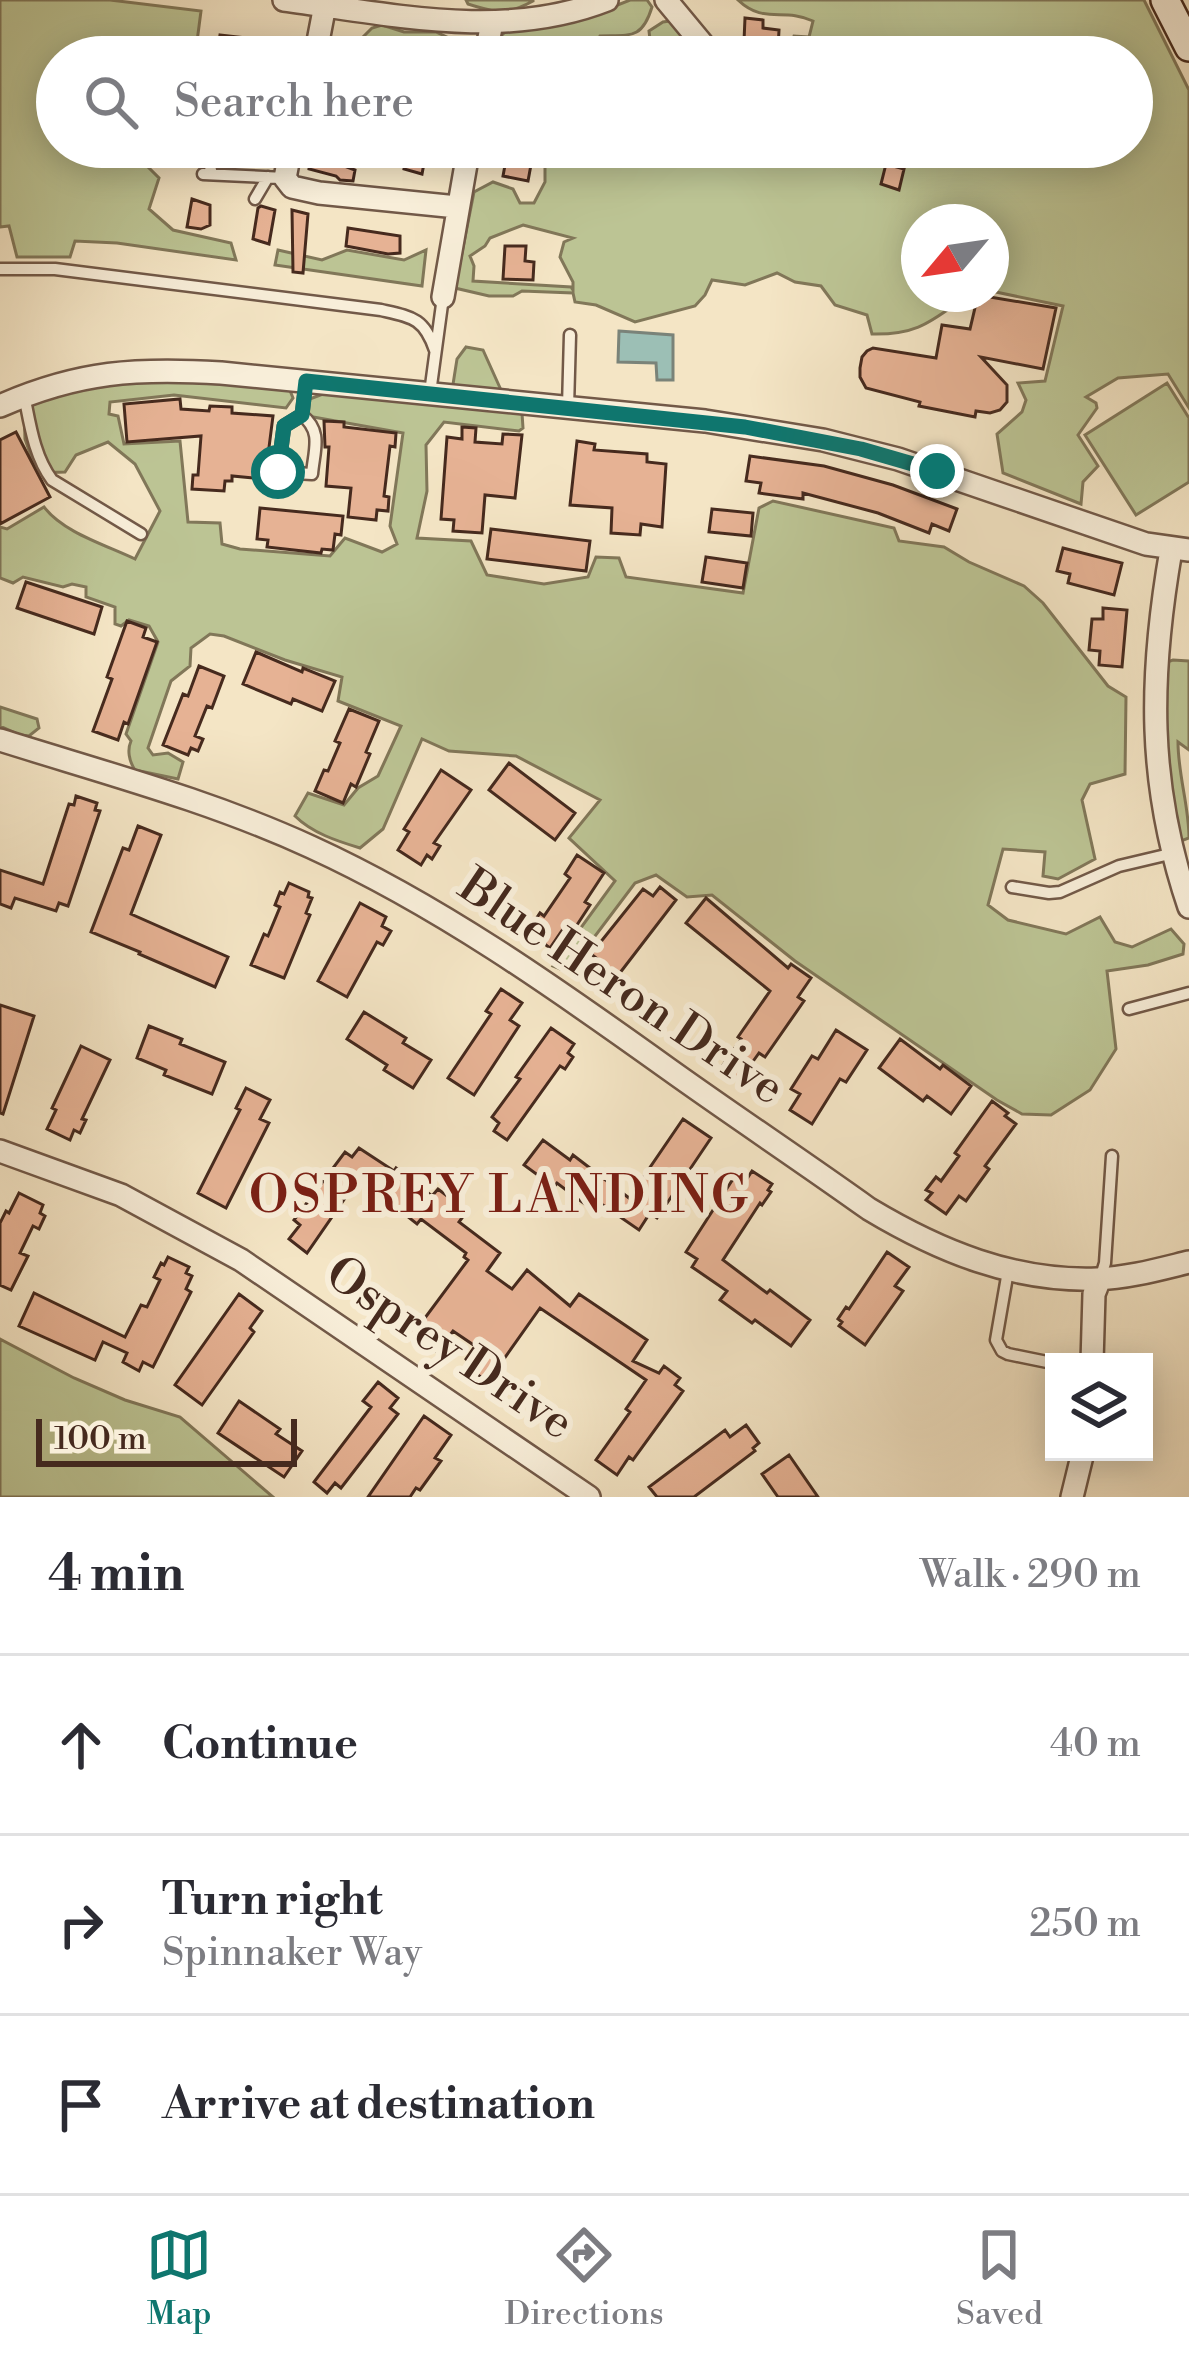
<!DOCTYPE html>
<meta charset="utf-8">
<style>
:root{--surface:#fff;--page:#f7f7f7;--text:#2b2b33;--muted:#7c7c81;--line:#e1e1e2;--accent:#0f766e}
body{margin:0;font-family:"Libre Bodoni",serif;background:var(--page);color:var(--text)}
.controls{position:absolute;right:36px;bottom:36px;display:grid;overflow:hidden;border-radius:0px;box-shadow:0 6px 30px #0003}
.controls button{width:108px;height:108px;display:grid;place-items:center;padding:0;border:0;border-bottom:3px solid var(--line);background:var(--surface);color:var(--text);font:60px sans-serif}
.compass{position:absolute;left:901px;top:204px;width:108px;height:108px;border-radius:50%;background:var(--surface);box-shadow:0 6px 30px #0003;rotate:241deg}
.scale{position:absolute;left:36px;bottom:30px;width:261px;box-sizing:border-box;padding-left:12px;border:6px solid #462a1e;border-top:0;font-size:33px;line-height:42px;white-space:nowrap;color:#462a1e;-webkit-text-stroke:9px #f8eed9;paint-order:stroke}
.stop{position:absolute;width:36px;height:36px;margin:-27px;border:9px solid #0f766e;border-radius:50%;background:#fff}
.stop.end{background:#0f766e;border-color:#fff;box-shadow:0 3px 12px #0008}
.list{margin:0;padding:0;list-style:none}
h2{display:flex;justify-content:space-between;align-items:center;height:156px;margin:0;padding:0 48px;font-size:51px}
h2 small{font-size:39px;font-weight:400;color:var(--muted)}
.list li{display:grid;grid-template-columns:78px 1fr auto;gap:36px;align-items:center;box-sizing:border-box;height:180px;padding:0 48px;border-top:3px solid var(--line)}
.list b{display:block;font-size:45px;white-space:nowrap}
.list p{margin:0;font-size:39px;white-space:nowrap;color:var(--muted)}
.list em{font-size:39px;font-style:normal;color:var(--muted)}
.icon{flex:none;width:66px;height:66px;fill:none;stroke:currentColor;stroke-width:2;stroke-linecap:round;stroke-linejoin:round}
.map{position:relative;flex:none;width:1189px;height:1497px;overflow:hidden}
.search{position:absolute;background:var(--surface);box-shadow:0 6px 30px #0003;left:36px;right:36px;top:36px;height:132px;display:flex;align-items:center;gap:30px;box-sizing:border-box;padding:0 42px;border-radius:66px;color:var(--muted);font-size:45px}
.sheet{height:696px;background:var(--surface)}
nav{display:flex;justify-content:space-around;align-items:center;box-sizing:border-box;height:168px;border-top:3px solid var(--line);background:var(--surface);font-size:33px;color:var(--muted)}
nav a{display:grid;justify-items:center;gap:6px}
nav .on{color:var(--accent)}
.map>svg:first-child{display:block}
.green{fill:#bcc494;stroke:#817759;stroke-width:3;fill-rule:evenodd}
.water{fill:#9cbfb5;stroke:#7a8379;stroke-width:3}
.building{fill:#e6b294;stroke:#462a1e;stroke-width:3}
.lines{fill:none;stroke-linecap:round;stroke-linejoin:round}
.service-casing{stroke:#725948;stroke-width:15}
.minor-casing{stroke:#725948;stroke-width:26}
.secondary-casing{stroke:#462a1e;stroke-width:32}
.service{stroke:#f8eed9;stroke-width:10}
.minor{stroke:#f8eed9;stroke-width:21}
.secondary{stroke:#f8eed9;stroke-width:27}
.route{stroke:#0f766e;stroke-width:15}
.labels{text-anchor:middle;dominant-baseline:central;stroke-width:12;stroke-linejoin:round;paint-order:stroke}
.street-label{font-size:48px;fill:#462a1e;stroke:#f8eed9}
.neighbourhood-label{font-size:51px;letter-spacing:3px;fill:#7a1f14;stroke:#f8eed9}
</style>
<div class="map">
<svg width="1189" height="1497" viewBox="0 0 1189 1497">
<rect width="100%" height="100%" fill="#f4e5c5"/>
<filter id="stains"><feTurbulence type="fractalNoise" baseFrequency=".00167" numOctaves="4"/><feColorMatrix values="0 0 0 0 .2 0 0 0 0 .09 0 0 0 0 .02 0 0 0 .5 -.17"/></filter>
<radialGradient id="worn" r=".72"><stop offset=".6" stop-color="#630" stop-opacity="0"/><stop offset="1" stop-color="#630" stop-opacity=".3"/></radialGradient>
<!-- green -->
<path class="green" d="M0 0H110L201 11 195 57H57V147H143L141 160 159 178 149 209 173 230 231 243 236 260 117 243 75 241 70 257H17L9 226 0 227Z
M466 0H533V1C506 16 496 13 468 4Z
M630 0H647L652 7C642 40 630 35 600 36L590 57H490L492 45 508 29C553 29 589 17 630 0Z
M738 0H1144L1189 90V408L1168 374 1118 378 1086 397 1096 403 1097 408 1078 435 1098 466 1083 482 1081 504 1003 473 997 434 1022 412 1026 400 1018 383 1045 381 1063 306 991 291V222H919V294H970C932 320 920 335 872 334L867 315 835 305 821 286 795 282 777 273 745 285 712 280 705 295 695 306 635 322 596 305 575 302 573 293 522 291 513 296H489L455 288 474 192 493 182 513 189 520 203H534L545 182V147H1132V57H787L794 36 809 37 813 21C783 7 764 25 738 0ZM523 225 573 238 564 242 560 257 573 282V290L571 287 473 281 474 266 470 256 485 246 490 238Z
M677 20 714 49 727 47 744 51 749 57H662L651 48 649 31 663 22Z
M382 25 404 32H436L449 38 451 45 447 50 437 51 426 48 419 57H378L363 44 362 38 372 28Z
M278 250 322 260 347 250 404 260 426 250 422 286 275 265Z
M466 347 483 350 501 390 522 413 523 428 519 431 444 422 426 445 427 491 417 538 471 541 487 575 544 584 588 577 596 557 619 558 626 577 743 593 759 508 773 501 894 528 899 541 944 547 969 562 1024 586 1043 603 1108 686 1126 697 1125 774 1090 784 1082 800 1095 859 1058 879 1043 876 1045 852 1003 849 988 905 1008 920 1066 934 1100 917 1115 942 1132 947 1171 929 1184 944 1183 954 1148 965 1107 971 1116 1049 1090 1090 1051 1115 1022 1114 997 1100 795 961 712 895 687 897 656 875 635 883 568 972 553 966 615 881 569 838 600 800 516 756 449 751 422 739 383 829 360 848C337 841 312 833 295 816L308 793 344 805 358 788 378 776 401 726 338 701 342 677 285 660 224 636 210 634 191 648 190 666 171 681 148 748 153 755 168 753 183 762 178 779 135 770C129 761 127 750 131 741L126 734 158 642 149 626 129 620 121 626 115 624V607L86 597V587L72 584 63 587 23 577 13 583 0 578V527L7 529 44 507C64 533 106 545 135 559L160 511 135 464 108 442 76 455 65 472 37 473 25 439 24 405 115 378 289 388 293 398 286 408 174 395 110 402 109 414 118 416 124 444 180 441 188 522 220 523 222 544 240 549 330 556 345 538 382 552 397 544 390 526 403 433 302 415 307 400 331 391 451 397 457 359Z
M1167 383 1189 418V482L1136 515 1085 435Z
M1173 660 1189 661V750L1178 742C1178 775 1189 806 1189 838L1181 841C1168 781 1165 724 1164 663Z
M0 707 37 719 39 728 29 736 20 735 0 726Z
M0 1339 74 1378 125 1400 180 1417 273 1497H0Z"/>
<!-- water -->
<path class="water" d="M619 331 673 335V380H657L656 363 618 362Z"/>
<!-- building -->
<path class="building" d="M745 18 763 20V28L779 30 778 49 764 48V45L756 44 757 41H744Z
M220 35 247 38 245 57 217 54Z
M606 39 644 57H598Z
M312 147 339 149 344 154V166L355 170 353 181 340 180 336 176 309 169Z
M408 147H427L422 174 404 169Z
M883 147 903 150 897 165 879 159Z
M508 149 533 154 528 181 503 176Z
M886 164 904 169 899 190 881 184Z
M192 199 210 205V225L201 229 187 227Z
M261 206 275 210 269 244 253 239 258 208Z
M292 210 308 214 303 273 293 272Z
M348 228 400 236V253L388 254 346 246Z
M505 246H526L525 261 534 262 533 280 503 279Z
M978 295 1056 308 1043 369 981 357 1007 385V402L1000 410 990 413 976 411 975 417 919 406 920 402 866 388 860 377V368L862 357 867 351 873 348 936 358 942 325 970 329Z
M180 399 181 409 209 411 210 406 232 407V413L273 416 265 479 232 476V481H225L224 491 192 489 193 475H198L201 436 127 442 124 404Z
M324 421 344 422V427L396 433 395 447 390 446 384 496 389 497 388 511 377 510 376 520 348 517 351 488 326 486 329 447H325Z
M462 427 476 428 475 442 502 444 503 434 522 435 515 498 485 495 482 533 453 531 454 520 441 519 447 437 462 439Z
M16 432 50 497 0 524V440Z
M577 441 595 444 594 450 647 454V462L666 464 662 527 641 524 640 535 611 533 612 508 570 505Z
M750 456 824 466 893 485 957 509 949 531 932 524 929 533 878 513 803 493V499L759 493 761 483 746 481Z
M260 508 343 516 341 535 335 534 333 550 322 549 321 553 267 547 268 540 257 539Z
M712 509 753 513 751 536 709 532Z
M491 529 590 541 586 571 487 559Z
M1063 548 1122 563 1114 595 1068 583 1070 574 1057 571Z
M706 557 747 563 743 588 702 582Z
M26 582 102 607 94 634 17 608Z
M1103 608 1127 610 1122 667 1099 665 1100 651 1089 650 1092 619H1103Z
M127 621 146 628 143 637 157 642 128 724 124 722 118 740 93 731 112 679 107 677Z
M256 652 302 672 303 668 335 681 322 711 293 699 291 704 243 684Z
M199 666 224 676 212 708 207 706 195 736 203 739 198 751 191 748 188 755 163 745 183 694 188 696Z
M349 709 379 721 366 752 370 754 356 787 351 784 343 803 315 791 324 770 328 771 340 743 335 741Z
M509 763 575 813 555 840 489 790Z
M441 770 471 790 434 843 440 846 432 859 427 855 421 865 398 850 409 832 404 829Z
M76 796 97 803 95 810 100 811 68 906 59 903 56 911 15 898 11 908 0 904V870L43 884 69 804 74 805Z
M138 826 161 835 131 914 228 957 215 987 139 954 140 952 91 932 123 848 129 850Z
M577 855 604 873 585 902 590 905 571 934 563 929 550 948 532 935 536 928 532 925 540 913 544 916 570 878 565 874Z
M289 883 309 892 308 897 312 898 306 913 310 915 284 978 251 965 264 934 268 936 280 907 275 905 280 892 284 894Z
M660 887 676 900 606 991 588 976 600 961 591 954 643 889 653 896Z
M706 898 788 968 791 964 811 978 798 997 804 1001 765 1057 759 1053 739 1081 721 1068 741 1039 738 1037 770 991 686 923Z
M360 903 386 917 382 926 391 931 383 945 377 942 347 997 318 981Z
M501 989 522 1003 510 1020 519 1026 474 1095 448 1078 491 1014 486 1011Z
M0 1005 34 1016 3 1114 0 1113Z
M364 1012 406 1038 403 1043 431 1060 413 1088 384 1070 387 1065 347 1039Z
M149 1026 182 1039 180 1044 225 1062 212 1094 164 1075 166 1070 137 1058Z
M551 1028 574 1044 568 1053 573 1057 565 1069 560 1066 507 1140 494 1131 499 1123 492 1117 520 1079 516 1077Z
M836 1030 867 1050 846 1082 840 1079 812 1124 790 1110 800 1094 791 1089 812 1056 818 1059Z
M900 1039 940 1069 943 1065 971 1086 951 1114 927 1096 923 1101 879 1068Z
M81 1046 110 1060 82 1119 86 1120 80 1133 74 1130 70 1140 47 1129 56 1110 52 1108Z
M246 1088 270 1100 260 1119 269 1123 226 1208 198 1193 240 1110 236 1108Z
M992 1101 1008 1113 1005 1116 1016 1124 985 1166 989 1169 966 1201 959 1196 946 1214 926 1200 932 1193 926 1190 936 1177 941 1181 959 1156 955 1153Z
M683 1119 711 1138 657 1218 650 1213 639 1230 600 1203 594 1211 557 1183 554 1187 524 1165 543 1140 570 1160 573 1155 629 1198Z
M359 1148 394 1171 396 1168 432 1196 438 1189 467 1211 459 1222 500 1253 487 1271 512 1289 527 1270 570 1306 579 1294 647 1340 633 1361 659 1373 664 1366 680 1378 675 1385 683 1391 633 1460 629 1457 617 1475 596 1460 630 1412 626 1409 646 1380 540 1308 494 1373 492 1371 485 1380 467 1367 470 1363 466 1359 475 1346 453 1331 437 1352 413 1334 468 1260 464 1257 466 1253 421 1219 417 1224 359 1178 307 1253 289 1239 300 1225 294 1220 345 1152 352 1157Z
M752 1171 772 1184 768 1190 771 1192 762 1205 760 1203 723 1260 767 1293 770 1290 810 1320 791 1346 755 1320 752 1323 720 1300 727 1291 692 1267 697 1259 686 1252 733 1179 743 1185Z
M19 1193 43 1205 40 1213 45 1216 39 1229 33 1226 20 1253 28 1256 11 1290 0 1285V1223L6 1211 9 1213Z
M887 1252 909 1267 895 1286 903 1291 865 1345 839 1326 842 1322 838 1319 846 1307 849 1309Z
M168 1257 189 1267 186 1273 192 1276 186 1289 191 1292 153 1367 143 1362 139 1371 123 1362 127 1353 103 1342 95 1360 19 1326 34 1293 125 1337 141 1305 147 1307 160 1280 154 1277 161 1263 164 1265Z
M239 1294 262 1311 250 1328 254 1332 202 1405 175 1385Z
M378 1382 398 1398 390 1408 398 1414 341 1488 335 1483 327 1493 314 1482 371 1407 363 1401Z
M239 1401 280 1429 276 1434 302 1451 284 1477 218 1433Z
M424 1416 451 1435 435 1458 441 1461 420 1490 416 1488 410 1497H368Z
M746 1425 759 1443 753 1448 755 1451 694 1497H657L649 1487 725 1430 730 1437Z
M789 1455 818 1497H778L762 1474Z"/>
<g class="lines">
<defs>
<path id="service" d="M207 155 212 174
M203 174 285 178
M255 199 268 177
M0 269H55L381 310C412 317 424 318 435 350
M430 393 443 297
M24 395C30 424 34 456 52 480L141 534
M568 407 570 335
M302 415C323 432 314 450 312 474L278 472 284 426 302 415 306 381
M1012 887 1049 893 1060 892 1119 866 1174 853
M1129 1009 1189 993
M1008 1271 996 1340 1002 1351 1008 1354 1052 1363
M1100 1279 1105 1263 1112 1156"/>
<path id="minor" d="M284 0C390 14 503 41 607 0
M666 0 705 47
M315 57 325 5
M485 57 492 23
M291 147 285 178 292 187 319 193 457 207
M443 297 469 147
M0 406C79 371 137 368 221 373L705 421 823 440 898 459 1146 544 1189 550
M1171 550C1149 677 1147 783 1189 907
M0 740C105 773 211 801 311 847 438 905 554 987 667 1068 734 1116 802 1161 869 1209 939 1251 1014 1282 1097 1279 1128 1278 1160 1269 1189 1262
M0 1151 121 1195 241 1260 589 1497
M1092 1362 1094 1294 1100 1279
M1072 1497 1083 1452"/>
<path id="secondary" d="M1165 0 1189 47"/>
</defs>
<!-- service casing -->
<use href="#service" class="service-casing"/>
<!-- minor casing -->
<use href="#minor" class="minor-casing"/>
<!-- secondary casing -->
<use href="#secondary" class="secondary-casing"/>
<!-- service -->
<use href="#service" class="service"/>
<!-- minor -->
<use href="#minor" class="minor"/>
<!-- secondary -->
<use href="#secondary" class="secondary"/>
</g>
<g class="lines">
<!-- route -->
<path class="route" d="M278 472 284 426 302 415 306 381 745 427 861 449 937 471"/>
</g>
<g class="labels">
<!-- street labels -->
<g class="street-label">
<text transform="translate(621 988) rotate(34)">Blue Heron Drive</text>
<text transform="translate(449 1349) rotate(34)">Osprey Drive</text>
</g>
<!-- neighbourhood labels -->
<g class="neighbourhood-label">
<text x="500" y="1197">OSPREY LANDING</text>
</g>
</g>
<rect width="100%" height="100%" filter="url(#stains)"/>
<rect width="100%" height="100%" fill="url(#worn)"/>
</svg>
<div class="controls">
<button><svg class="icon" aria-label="layers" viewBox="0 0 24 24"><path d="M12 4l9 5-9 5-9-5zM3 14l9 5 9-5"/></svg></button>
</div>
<svg class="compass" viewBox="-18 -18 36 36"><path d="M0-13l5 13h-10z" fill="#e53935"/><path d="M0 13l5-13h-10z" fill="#7c7c81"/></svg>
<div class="scale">100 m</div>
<div class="stop" style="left:278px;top:472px"></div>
<div class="stop end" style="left:937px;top:471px"></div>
<div class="search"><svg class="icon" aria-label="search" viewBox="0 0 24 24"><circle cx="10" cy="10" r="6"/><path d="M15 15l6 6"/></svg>Search here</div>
</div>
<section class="sheet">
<h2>4 min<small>Walk · 290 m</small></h2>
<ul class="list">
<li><svg class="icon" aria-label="ahead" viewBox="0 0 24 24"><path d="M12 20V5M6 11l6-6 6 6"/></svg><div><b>Continue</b></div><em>40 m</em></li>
<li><svg class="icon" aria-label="right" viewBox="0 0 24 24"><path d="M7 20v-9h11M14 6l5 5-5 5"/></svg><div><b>Turn right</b><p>Spinnaker Way</p></div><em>250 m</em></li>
<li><svg class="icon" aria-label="arrive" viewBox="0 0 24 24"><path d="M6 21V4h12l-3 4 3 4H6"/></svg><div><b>Arrive at destination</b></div></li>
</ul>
</section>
<nav>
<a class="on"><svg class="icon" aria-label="map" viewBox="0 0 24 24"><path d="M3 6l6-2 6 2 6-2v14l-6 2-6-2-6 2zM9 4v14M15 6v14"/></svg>Map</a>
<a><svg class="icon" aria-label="directions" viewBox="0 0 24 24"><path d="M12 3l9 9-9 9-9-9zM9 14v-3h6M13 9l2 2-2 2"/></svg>Directions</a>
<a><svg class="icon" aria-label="saved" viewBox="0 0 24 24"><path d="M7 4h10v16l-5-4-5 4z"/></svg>Saved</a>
</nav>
